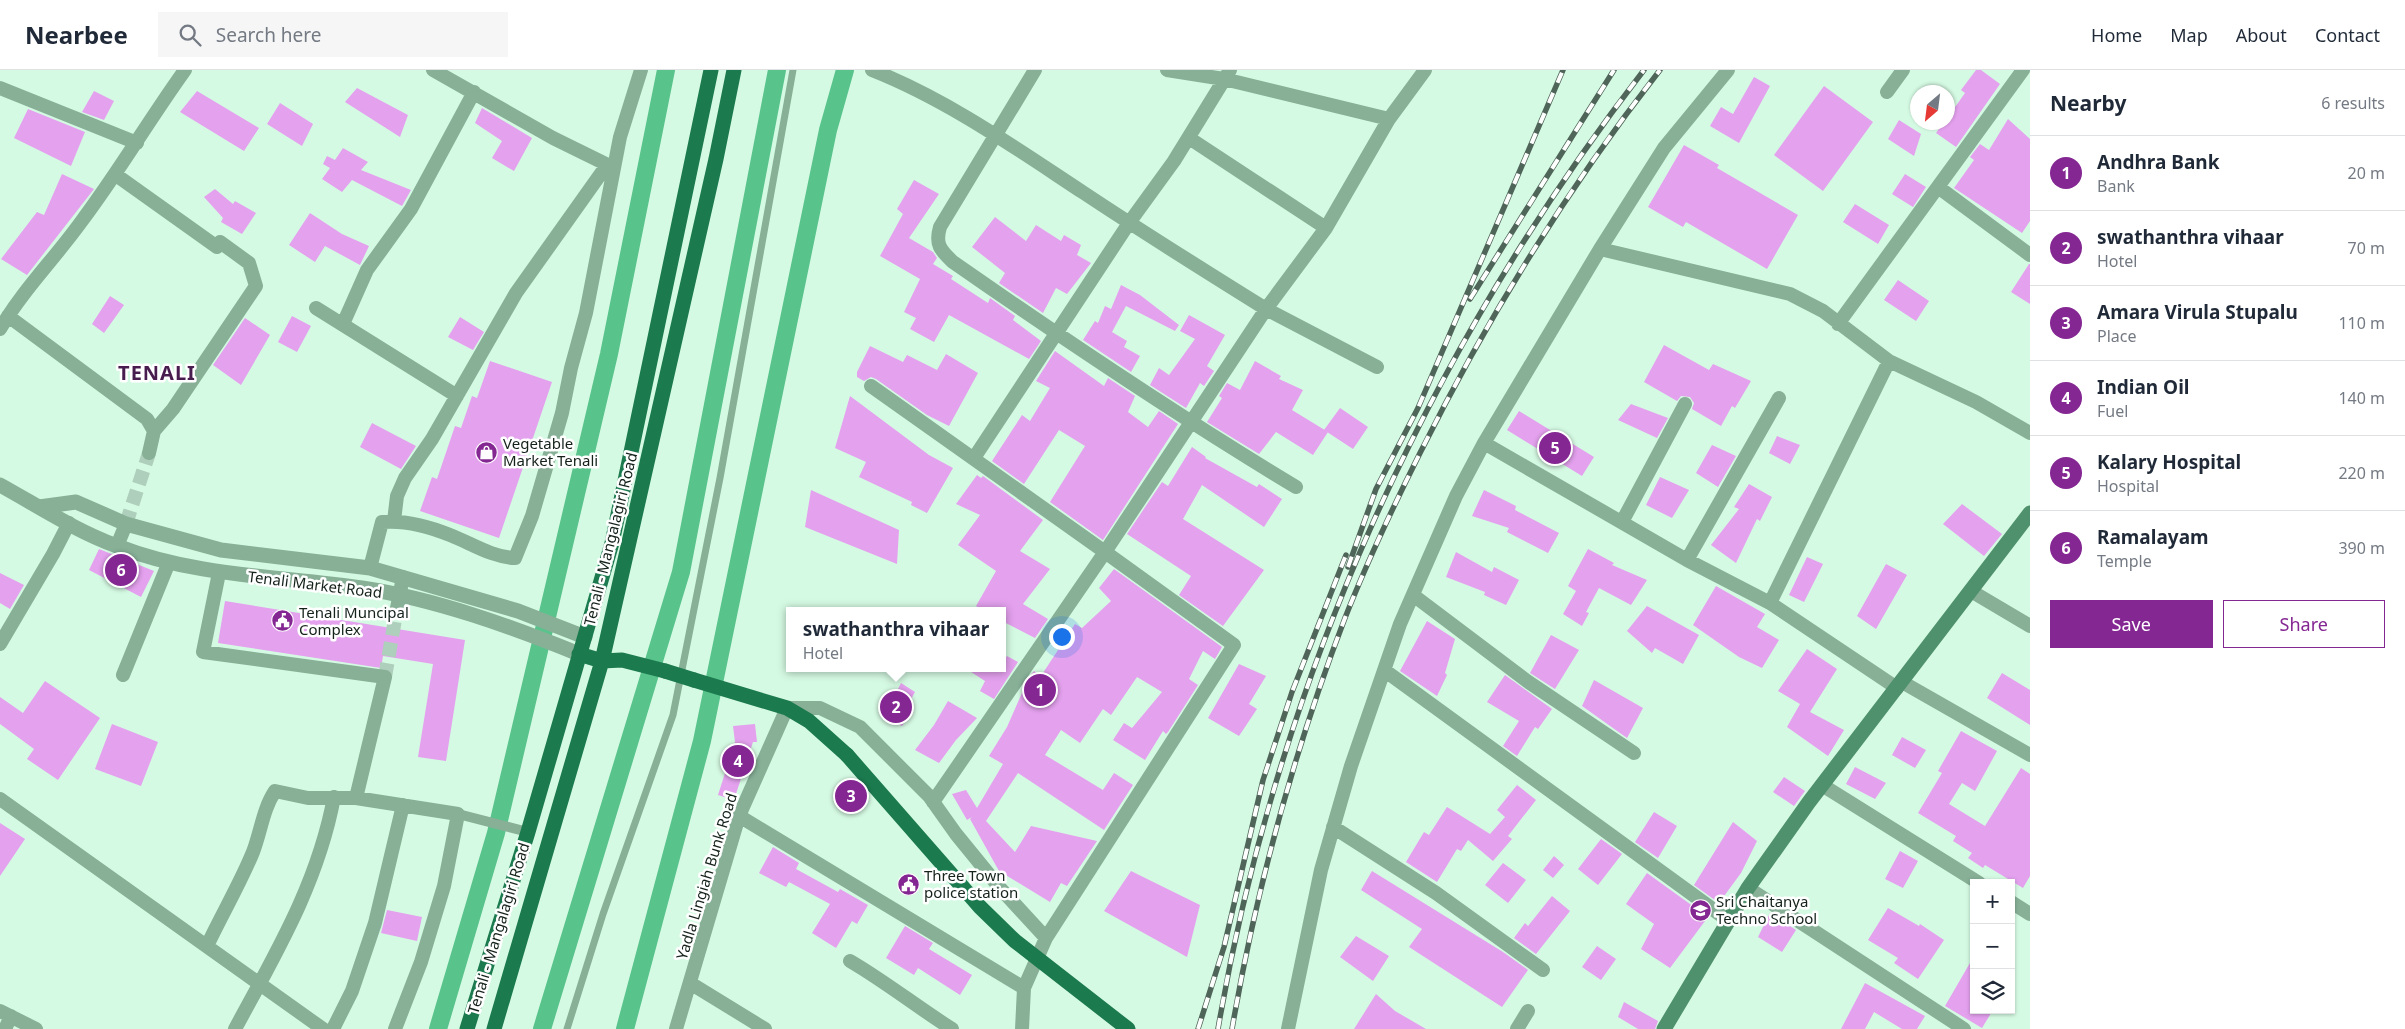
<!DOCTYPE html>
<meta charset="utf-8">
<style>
:root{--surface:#fff;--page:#f6f6f7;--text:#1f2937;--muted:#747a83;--line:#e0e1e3;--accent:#842792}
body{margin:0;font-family:"Noto Sans",sans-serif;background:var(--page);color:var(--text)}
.controls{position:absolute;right:15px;bottom:15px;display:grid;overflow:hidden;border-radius:0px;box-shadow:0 1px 4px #0004}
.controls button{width:45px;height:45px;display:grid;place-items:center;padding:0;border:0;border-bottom:1px solid var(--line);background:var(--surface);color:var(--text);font:25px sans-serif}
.compass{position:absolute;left:1910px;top:15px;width:45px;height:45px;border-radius:50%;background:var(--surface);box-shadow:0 1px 4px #0004;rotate:208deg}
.you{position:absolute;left:1061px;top:566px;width:18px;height:18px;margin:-12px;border:4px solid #fff;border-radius:50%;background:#1a73e8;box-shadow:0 0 0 8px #1a73e833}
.badge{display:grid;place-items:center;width:32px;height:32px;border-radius:50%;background:var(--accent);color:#fff;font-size:16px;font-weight:700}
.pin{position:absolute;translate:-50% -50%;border:2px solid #fff;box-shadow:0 1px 5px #0006}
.popup{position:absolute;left:786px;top:537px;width:220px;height:65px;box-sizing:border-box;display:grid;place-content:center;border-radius:0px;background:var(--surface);filter:drop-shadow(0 1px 4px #0005);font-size:16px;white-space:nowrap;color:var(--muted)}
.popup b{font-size:19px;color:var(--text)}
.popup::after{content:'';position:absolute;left:50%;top:100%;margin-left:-10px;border:10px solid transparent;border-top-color:var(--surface)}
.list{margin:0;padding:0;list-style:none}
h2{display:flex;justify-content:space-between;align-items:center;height:65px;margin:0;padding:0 20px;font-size:21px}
h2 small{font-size:16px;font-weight:400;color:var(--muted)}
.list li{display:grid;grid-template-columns:32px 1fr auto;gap:15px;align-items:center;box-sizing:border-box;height:75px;padding:0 20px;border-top:1px solid var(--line)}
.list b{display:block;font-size:19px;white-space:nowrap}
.list p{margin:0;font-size:16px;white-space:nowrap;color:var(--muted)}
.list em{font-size:16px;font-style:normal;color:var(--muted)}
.actions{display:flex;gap:10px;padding:15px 20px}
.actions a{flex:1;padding:11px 0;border:1px solid var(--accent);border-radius:0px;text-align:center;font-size:18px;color:var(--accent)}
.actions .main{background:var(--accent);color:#fff}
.icon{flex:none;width:28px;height:28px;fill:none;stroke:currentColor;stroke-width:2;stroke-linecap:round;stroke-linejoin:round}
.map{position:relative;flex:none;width:2030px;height:959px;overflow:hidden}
header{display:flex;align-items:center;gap:30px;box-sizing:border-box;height:70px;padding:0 25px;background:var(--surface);border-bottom:1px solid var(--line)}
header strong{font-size:24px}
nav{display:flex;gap:28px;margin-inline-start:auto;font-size:18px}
.search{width:350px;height:45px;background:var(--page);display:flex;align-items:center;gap:12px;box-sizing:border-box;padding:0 18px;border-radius:0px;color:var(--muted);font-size:19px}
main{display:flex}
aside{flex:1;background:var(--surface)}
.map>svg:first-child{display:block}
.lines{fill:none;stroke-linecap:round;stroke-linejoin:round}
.canal{stroke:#59c38c;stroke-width:18}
.building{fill:#e4a1ee}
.minor-tunnel{stroke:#aecfbb;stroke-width:14;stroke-dasharray:14 7;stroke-linecap:butt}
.service{stroke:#87b097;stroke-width:7}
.pedestrian{stroke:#87b097;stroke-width:10}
.minor{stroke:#87b097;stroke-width:14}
.tertiary{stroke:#87b097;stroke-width:15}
.secondary{stroke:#50916d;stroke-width:15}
.primary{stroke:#1c7a4f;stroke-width:15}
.rail-casing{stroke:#506559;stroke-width:5.5}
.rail{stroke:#fff;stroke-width:4;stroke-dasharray:11;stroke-linecap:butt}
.primary-bridge{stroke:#1c7a4f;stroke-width:15}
.labels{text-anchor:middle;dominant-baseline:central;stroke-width:5;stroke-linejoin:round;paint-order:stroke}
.poi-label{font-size:15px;fill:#14221a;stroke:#fff;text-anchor:start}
.street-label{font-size:15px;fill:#14221a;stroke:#fff}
.district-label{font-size:20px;font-weight:bold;letter-spacing:1px;fill:#481c4f;stroke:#fff}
</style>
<header>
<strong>Nearbee</strong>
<div class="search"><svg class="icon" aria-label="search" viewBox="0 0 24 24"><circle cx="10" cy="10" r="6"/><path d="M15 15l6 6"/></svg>Search here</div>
<nav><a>Home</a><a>Map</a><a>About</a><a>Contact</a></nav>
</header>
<main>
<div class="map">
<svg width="2030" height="959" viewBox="0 0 2030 959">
<rect width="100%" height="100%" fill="#d5fae3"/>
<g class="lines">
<!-- canal -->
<path class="canal" d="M438 959 496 763 609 284 666 0
M542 959 681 502 777 0
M625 959 702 671 828 60 845 0"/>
</g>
<!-- building -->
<path class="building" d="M1976 0H1981L2000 14 1956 77 1936 63 1944 52H1948V47L1965 23 1961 20Z
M1754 7 1770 16 1739 73 1710 56 1721 37 1733 44Z
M1824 16 1873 52 1823 121 1774 85Z
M357 18 408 45 400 67 345 32Z
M94 21 114 31 104 50 82 42Z
M197 21 259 58 244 81 180 42Z
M280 33 313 54 302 76 267 54Z
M482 38 532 68 514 101 492 88 502 71 475 53Z
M28 39 85 62 71 96 14 68Z
M2008 49 2030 69V151L2022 163 1954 118 1974 90 1970 87 1980 74 1989 80Z
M1899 50 1921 64 1914 86 1888 69Z
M1684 75 1719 95 1717 98 1798 145 1767 199 1686 152 1683 157 1648 137Z
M343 78 368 92 361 100 411 120 402 136 352 110 342 122 322 109 330 98 323 94 327 86 335 90Z
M62 104 94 119 27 205 1 189 37 142 44 145Z
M1905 104 1926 117 1913 137 1892 124Z
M914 110 939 124 909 168 933 182 937 188 933 194 953 206 951 209 988 233 990 228 1015 246 1013 250 1041 271 1029 289 949 245 934 272 910 259 916 248 904 242 920 209 880 186 903 144 897 139Z
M215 119 233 134 235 131 256 143 242 164 221 152 223 148 204 127Z
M1855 134 1889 155 1878 174 1843 152Z
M310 143 342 164 369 176 360 195 325 176 315 192 289 175Z
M995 147 1026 171 1036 155 1061 171 1064 165 1081 175 1077 185 1091 193 1067 224 1056 218 1043 243 999 213 1005 203 972 177Z
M2029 194H2030V234L2011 222Z
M1898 210 1929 231 1916 251 1884 230Z
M1121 215 1140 225 1179 255 1175 261 1126 236 1112 262 1127 271 1124 277 1140 286 1131 302 1083 270 1095 251 1098 253 1105 236 1111 239Z
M110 226 124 235 104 263 92 254Z
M1189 245 1225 265 1207 296 1214 301 1204 316 1200 313 1186 338 1150 315 1159 298 1169 305 1195 269 1180 261Z
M292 246 311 256 297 282 278 272Z
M460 247 484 262 473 280 448 267Z
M245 248 270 265 241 315 213 295Z
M1664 275 1709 300 1713 294 1751 311 1735 338 1732 336 1721 356 1692 339 1694 333 1690 327 1681 326 1677 331 1644 312Z
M870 276 903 292 907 285 937 300 946 284 978 303 949 356 927 345 876 309 871 307 864 311 857 307V302Z
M1055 281 1104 316 1108 308 1135 326 1128 342 1148 357 1159 341 1178 354 1103 470 1050 432 1085 376 1059 360 1024 414 992 391 1022 345 1030 351 1050 318 1036 311Z
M490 291 552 312 499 468 420 441 432 407 437 409 455 356 461 358 472 326 477 328Z
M1255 291 1281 306 1279 309 1303 320 1292 340 1328 362 1313 385 1276 362 1259 384 1207 352 1222 328 1219 326 1227 313 1240 320Z
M850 326 929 385 953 398 927 443 911 435 912 432 859 407 866 392 835 378Z
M1631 334 1668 348 1657 368 1618 350Z
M1340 338 1368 357 1353 379 1324 360Z
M1519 341 1594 387 1582 406 1507 360Z
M372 353 416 376 401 399 360 377Z
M1777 366 1800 375 1790 394 1769 383Z
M1712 375 1736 386 1718 417 1696 403Z
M1192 377 1206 387 1205 388 1257 417 1259 414 1282 429 1264 457 1202 415 1183 449 1264 500 1223 556 1179 525 1191 506 1127 464 1162 412 1168 416Z
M977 405 981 408 983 406 1043 450 1020 481 1050 499 1023 534 1048 549 1035 568 1002 551V541H984L976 536 996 501 958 475 980 445 956 434Z
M1660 407 1689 420 1672 448 1646 435Z
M1749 414 1772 427 1760 451 1757 449 1736 493 1711 475 1739 439 1734 437Z
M811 420 899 460 897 494 805 457Z
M1484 420 1516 436 1515 440 1559 463 1548 483 1507 462 1509 458 1472 446Z
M1962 434 2002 464 1984 486 1943 454Z
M99 479 154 501 141 527 89 500Z
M1588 479 1614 493 1612 495 1647 510 1631 535 1599 518 1586 542 1589 543 1582 556 1563 544 1576 521 1568 516Z
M1456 482 1492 502 1494 497 1519 510 1506 535 1484 525 1485 522 1446 507Z
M1807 487 1823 494 1804 532 1789 525Z
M1886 494 1907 505 1876 559 1857 546Z
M1114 499 1222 577 1215 589 1203 581 1189 609 1198 615 1168 662 1166 664 1163 661 1145 690 1113 670 1124 653 1132 658 1162 622 1137 607 1111 645 1103 639 1080 673 1061 660 1045 685 1103 720 1114 703 1133 715 1104 760 1018 703 986 751 1015 782 1031 756 1097 771 1067 816 1061 813 1050 832 999 801 970 749 972 747 967 750 952 724 966 720 977 738 1003 694 989 686 1007 657 1029 607 1034 601 1041 606 1075 554 1082 558 1111 531 1099 518Z
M0 503 24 515 10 539 0 533Z
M1716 516 1765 544 1757 557 1779 570 1762 598 1739 587 1693 555Z
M225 531 465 570 446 691 418 687 433 594 383 586 381 598 218 573Z
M1647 536 1699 565 1683 594 1655 578 1652 583 1627 561Z
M1427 551 1455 569 1445 603 1447 605 1437 626 1400 601Z
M1551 565 1579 580 1555 619 1530 603Z
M1807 579 1837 599 1810 642 1844 660 1828 686 1787 657 1800 634 1778 621Z
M1007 586 1018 592 994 629 980 621 985 611 965 598H1002V593Z
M1239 594 1266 606 1249 634 1257 639 1239 666 1208 648Z
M2002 603 2030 620V655L1987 628Z
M1505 605 1552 639 1538 659 1535 657 1517 686 1503 676 1519 651 1487 632Z
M1594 610 1643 638 1627 668 1582 636Z
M45 611 100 648 58 710 27 689 34 679 0 654V627L23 643Z
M901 613 915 622 906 638 912 641 902 656 881 646 890 630 892 631Z
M948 631 977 648 956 670 939 693 915 680 934 655Z
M112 654 158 672 141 716 95 699Z
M755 654 757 672H753L734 730 718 725 735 672 733 656Z
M1961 661 1997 681 1975 721 1962 713 1949 734 1985 756 2021 698 2030 704V806L2023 818 1985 795 1983 798 1968 788 1972 783 1953 771 1956 766 1918 743 1942 703 1938 701Z
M1902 667 1926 680 1915 698 1892 685Z
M1855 697 1886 713 1875 729 1846 714Z
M1784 707 1805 721 1794 736 1773 722Z
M1517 715 1536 730 1508 766 1512 769 1493 791 1468 770 1461 781 1457 779 1437 812 1406 792 1424 762 1429 765 1447 737 1490 764 1505 747 1497 740Z
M1654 742 1677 756 1658 788 1635 772Z
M1733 752 1757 771 1741 803 1719 833 1694 815Z
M0 753 25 769 0 806Z
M1601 769 1622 784 1598 815 1578 799Z
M773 777 799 793 796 799 838 822 840 819 868 835 857 854 852 851 836 878 812 863 830 834 789 812 786 817 759 803Z
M1900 781 1918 791 1903 818 1885 809Z
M1554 786 1564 795 1553 808 1543 800Z
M1503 793 1526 810 1508 833 1485 815Z
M1131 801 1200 835 1187 887 1104 841Z
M1372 801 1503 882 1528 900 1502 937 1409 877 1422 859 1361 820Z
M1647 803 1708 847 1670 898 1641 879 1654 854 1626 834Z
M1552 826 1570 841 1536 884 1514 868 1525 853 1528 856Z
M1888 838 1919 856 1920 854 1944 870 1918 909 1894 893 1898 888 1868 870Z
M387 840 422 847 417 871 381 863Z
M1770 843 1796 860 1782 882 1758 867Z
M905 856 933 873 929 879 972 905 960 925 918 898 914 905 886 888Z
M1356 866 1389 886 1373 911 1340 887Z
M1597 876 1616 889 1601 910 1582 897Z
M1974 886V940H1993L1982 958 1945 936Z
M1865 913 1925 946 1917 959H1902L1874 942 1865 959H1841Z
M1376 924 1395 941 1426 959H1354Z
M1624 932 1658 951 1655 959H1638L1618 947Z"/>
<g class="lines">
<!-- minor-tunnel -->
<path class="minor-tunnel" d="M126 454 149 383
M385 607 397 538"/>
<!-- service -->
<path class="service" d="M567 959 603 844 673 645 720 408 793 0"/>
<!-- pedestrian -->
<path class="pedestrian" d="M458 744 528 762"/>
<!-- minor -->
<path class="minor" d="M433 0 553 68 614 98
M872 0C948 30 1017 79 1084 123 1144 163 1205 201 1266 239L1105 482 1234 575 1046 868 1024 918
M1035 0 940 157C935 174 940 180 953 192 1065 270 1178 346 1296 417
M1167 0 1224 9 1389 49
M0 18 137 73
M1887 22 1903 0
M1189 68 1326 158
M116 105 217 177
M1938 117 2030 185
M1600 179 1790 224 1823 241 1889 291 1976 332 2030 363
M316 238 457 326
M8 246 147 349 154 361 149 383
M343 254 367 200 411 139 474 22
M1838 254 2023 0
M0 259C23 220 55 188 81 152 118 103 149 50 185 0
M1377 297 1266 239 1326 158 1389 49 1425 0
M871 316 1105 482 933 732
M154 361 173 339 256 216 249 193 220 172
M1484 373 1687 490 1770 533 1897 618
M974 388 1129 153 1174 91 1230 0
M394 451 397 426 405 408 432 369 516 223 607 95
M1622 452 1685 334
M117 476 126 454
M1687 490 1779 328
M370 498 382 452C405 450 428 456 450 465 471 473 491 487 515 488L532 446 562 343 571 298 586 243 620 67 641 0
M219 503 203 582 385 607 356 728
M1971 521 2030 556
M1413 525 1527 611 1634 683
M1770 533 1889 291
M397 538 403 507
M0 574 53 484 69 453
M1384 600 1729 851
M123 605 169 492
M1902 612 2030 685
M1822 715 1979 813
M0 729 323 959
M739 746 1024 918 1022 959
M1333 757 1436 823 1543 900
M1748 818 1964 959
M2011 832 2030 844
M207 876C222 844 240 814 253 782 261 761 263 739 275 721L308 728H356L458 744 444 816 421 892 395 959
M850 891C886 912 917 937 952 959
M690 913 765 959
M0 941 36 959
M5 959 11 946
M235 959C276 883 318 813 334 727
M333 959 352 921 375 853 403 735
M676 959 739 746 787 638H820L860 657 929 726 956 764 1000 818 1046 868
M1288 959 1321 800 1351 696 1400 554 1456 426 1484 373 1600 179 1664 78 1728 0
M1517 959 1528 941"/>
<!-- tertiary -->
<path class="tertiary" d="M0 415C38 436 76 461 117 476 196 507 280 506 362 518 435 529 510 556 579 584
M39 437 76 432 126 454 221 480 370 498 518 541 585 567"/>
<!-- secondary -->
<path class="secondary" d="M1664 959 1748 818 1809 732 2030 443"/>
<!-- primary -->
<path class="primary" d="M579 584 602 591 622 590 665 601
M694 610 787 638 809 651 847 685
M467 959 528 762 612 473 711 0
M494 959 602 591 716 89 734 0"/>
<defs>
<path id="rail" d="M1470 229 1614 0
M1348 497 1376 419 1418 338 1563 0
M1198 959 1224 877 1263 710 1292 622 1346 485
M1218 959C1277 612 1429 278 1644 0
M1232 959C1256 820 1294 681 1345 548 1367 492 1393 437 1420 383 1488 247 1566 120 1660 0"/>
</defs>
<!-- rail casing -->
<use href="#rail" class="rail-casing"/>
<!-- rail -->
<use href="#rail" class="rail"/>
<!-- primary-bridge -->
<path class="primary-bridge" d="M665 601 694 610
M847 685 980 837 1015 871 1128 959"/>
</g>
<!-- icons -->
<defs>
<symbol id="shop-disc" viewBox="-11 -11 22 22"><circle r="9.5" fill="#842792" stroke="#fff"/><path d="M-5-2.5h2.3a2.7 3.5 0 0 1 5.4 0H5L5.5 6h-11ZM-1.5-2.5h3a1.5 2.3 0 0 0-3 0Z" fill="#fff"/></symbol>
<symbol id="civic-disc" viewBox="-11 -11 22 22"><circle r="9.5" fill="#842792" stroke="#fff"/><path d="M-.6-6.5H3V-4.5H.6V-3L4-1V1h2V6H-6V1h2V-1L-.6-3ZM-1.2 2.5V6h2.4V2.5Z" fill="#fff"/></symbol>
<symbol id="school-disc" viewBox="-11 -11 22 22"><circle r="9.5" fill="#842792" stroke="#fff"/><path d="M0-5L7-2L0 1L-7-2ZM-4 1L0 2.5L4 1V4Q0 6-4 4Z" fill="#fff"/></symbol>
</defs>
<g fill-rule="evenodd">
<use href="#shop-disc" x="474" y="370" width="25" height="25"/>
<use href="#civic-disc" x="270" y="538" width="25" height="25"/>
<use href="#civic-disc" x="896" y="802" width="25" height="25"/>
<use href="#school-disc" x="1688" y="828" width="25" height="25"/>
</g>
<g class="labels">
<!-- poi labels -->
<g class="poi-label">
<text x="503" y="373">Vegetable<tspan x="503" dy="17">Market Tenali</tspan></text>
<text x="299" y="542">Tenali Muncipal<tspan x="299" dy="17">Complex</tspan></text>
<text x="924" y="805">Three Town<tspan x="924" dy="17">police station</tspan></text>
<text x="1716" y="831">Sri Chaitanya<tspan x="1716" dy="17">Techno School</tspan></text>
</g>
<!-- street labels -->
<g class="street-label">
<text transform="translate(610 469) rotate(-76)">Tenali - Mangalagiri Road</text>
<text transform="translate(315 514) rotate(7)">Tenali Market Road</text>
<text transform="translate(706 806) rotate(-73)">Yadla Lingiah Bunk Road</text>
<text transform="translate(498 858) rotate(-73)">Tenali - Mangalagiri Road</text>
</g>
<!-- district labels -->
<g class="district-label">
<text x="157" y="302">TENALI</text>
</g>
</g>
</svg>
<div class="controls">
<button>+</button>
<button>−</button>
<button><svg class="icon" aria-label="layers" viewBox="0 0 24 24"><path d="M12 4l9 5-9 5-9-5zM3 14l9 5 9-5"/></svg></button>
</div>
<svg class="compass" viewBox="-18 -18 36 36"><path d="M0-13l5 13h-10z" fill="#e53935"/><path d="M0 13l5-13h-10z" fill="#747a83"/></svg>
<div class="you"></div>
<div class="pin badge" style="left:1040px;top:620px">1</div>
<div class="pin badge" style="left:896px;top:637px">2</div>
<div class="popup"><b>swathanthra vihaar</b>Hotel</div>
<div class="pin badge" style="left:851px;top:726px">3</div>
<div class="pin badge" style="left:738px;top:691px">4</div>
<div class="pin badge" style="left:1555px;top:378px">5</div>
<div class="pin badge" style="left:121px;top:500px">6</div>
</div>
<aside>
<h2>Nearby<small>6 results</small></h2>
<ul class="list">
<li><span class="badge">1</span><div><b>Andhra Bank</b><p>Bank</p></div><em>20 m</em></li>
<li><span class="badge">2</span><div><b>swathanthra vihaar</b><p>Hotel</p></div><em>70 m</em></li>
<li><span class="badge">3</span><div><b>Amara Virula Stupalu</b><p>Place</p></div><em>110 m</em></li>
<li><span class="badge">4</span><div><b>Indian Oil</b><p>Fuel</p></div><em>140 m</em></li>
<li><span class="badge">5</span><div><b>Kalary Hospital</b><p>Hospital</p></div><em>220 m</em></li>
<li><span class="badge">6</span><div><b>Ramalayam</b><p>Temple</p></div><em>390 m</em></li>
</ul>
<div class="actions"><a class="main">Save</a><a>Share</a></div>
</aside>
</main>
